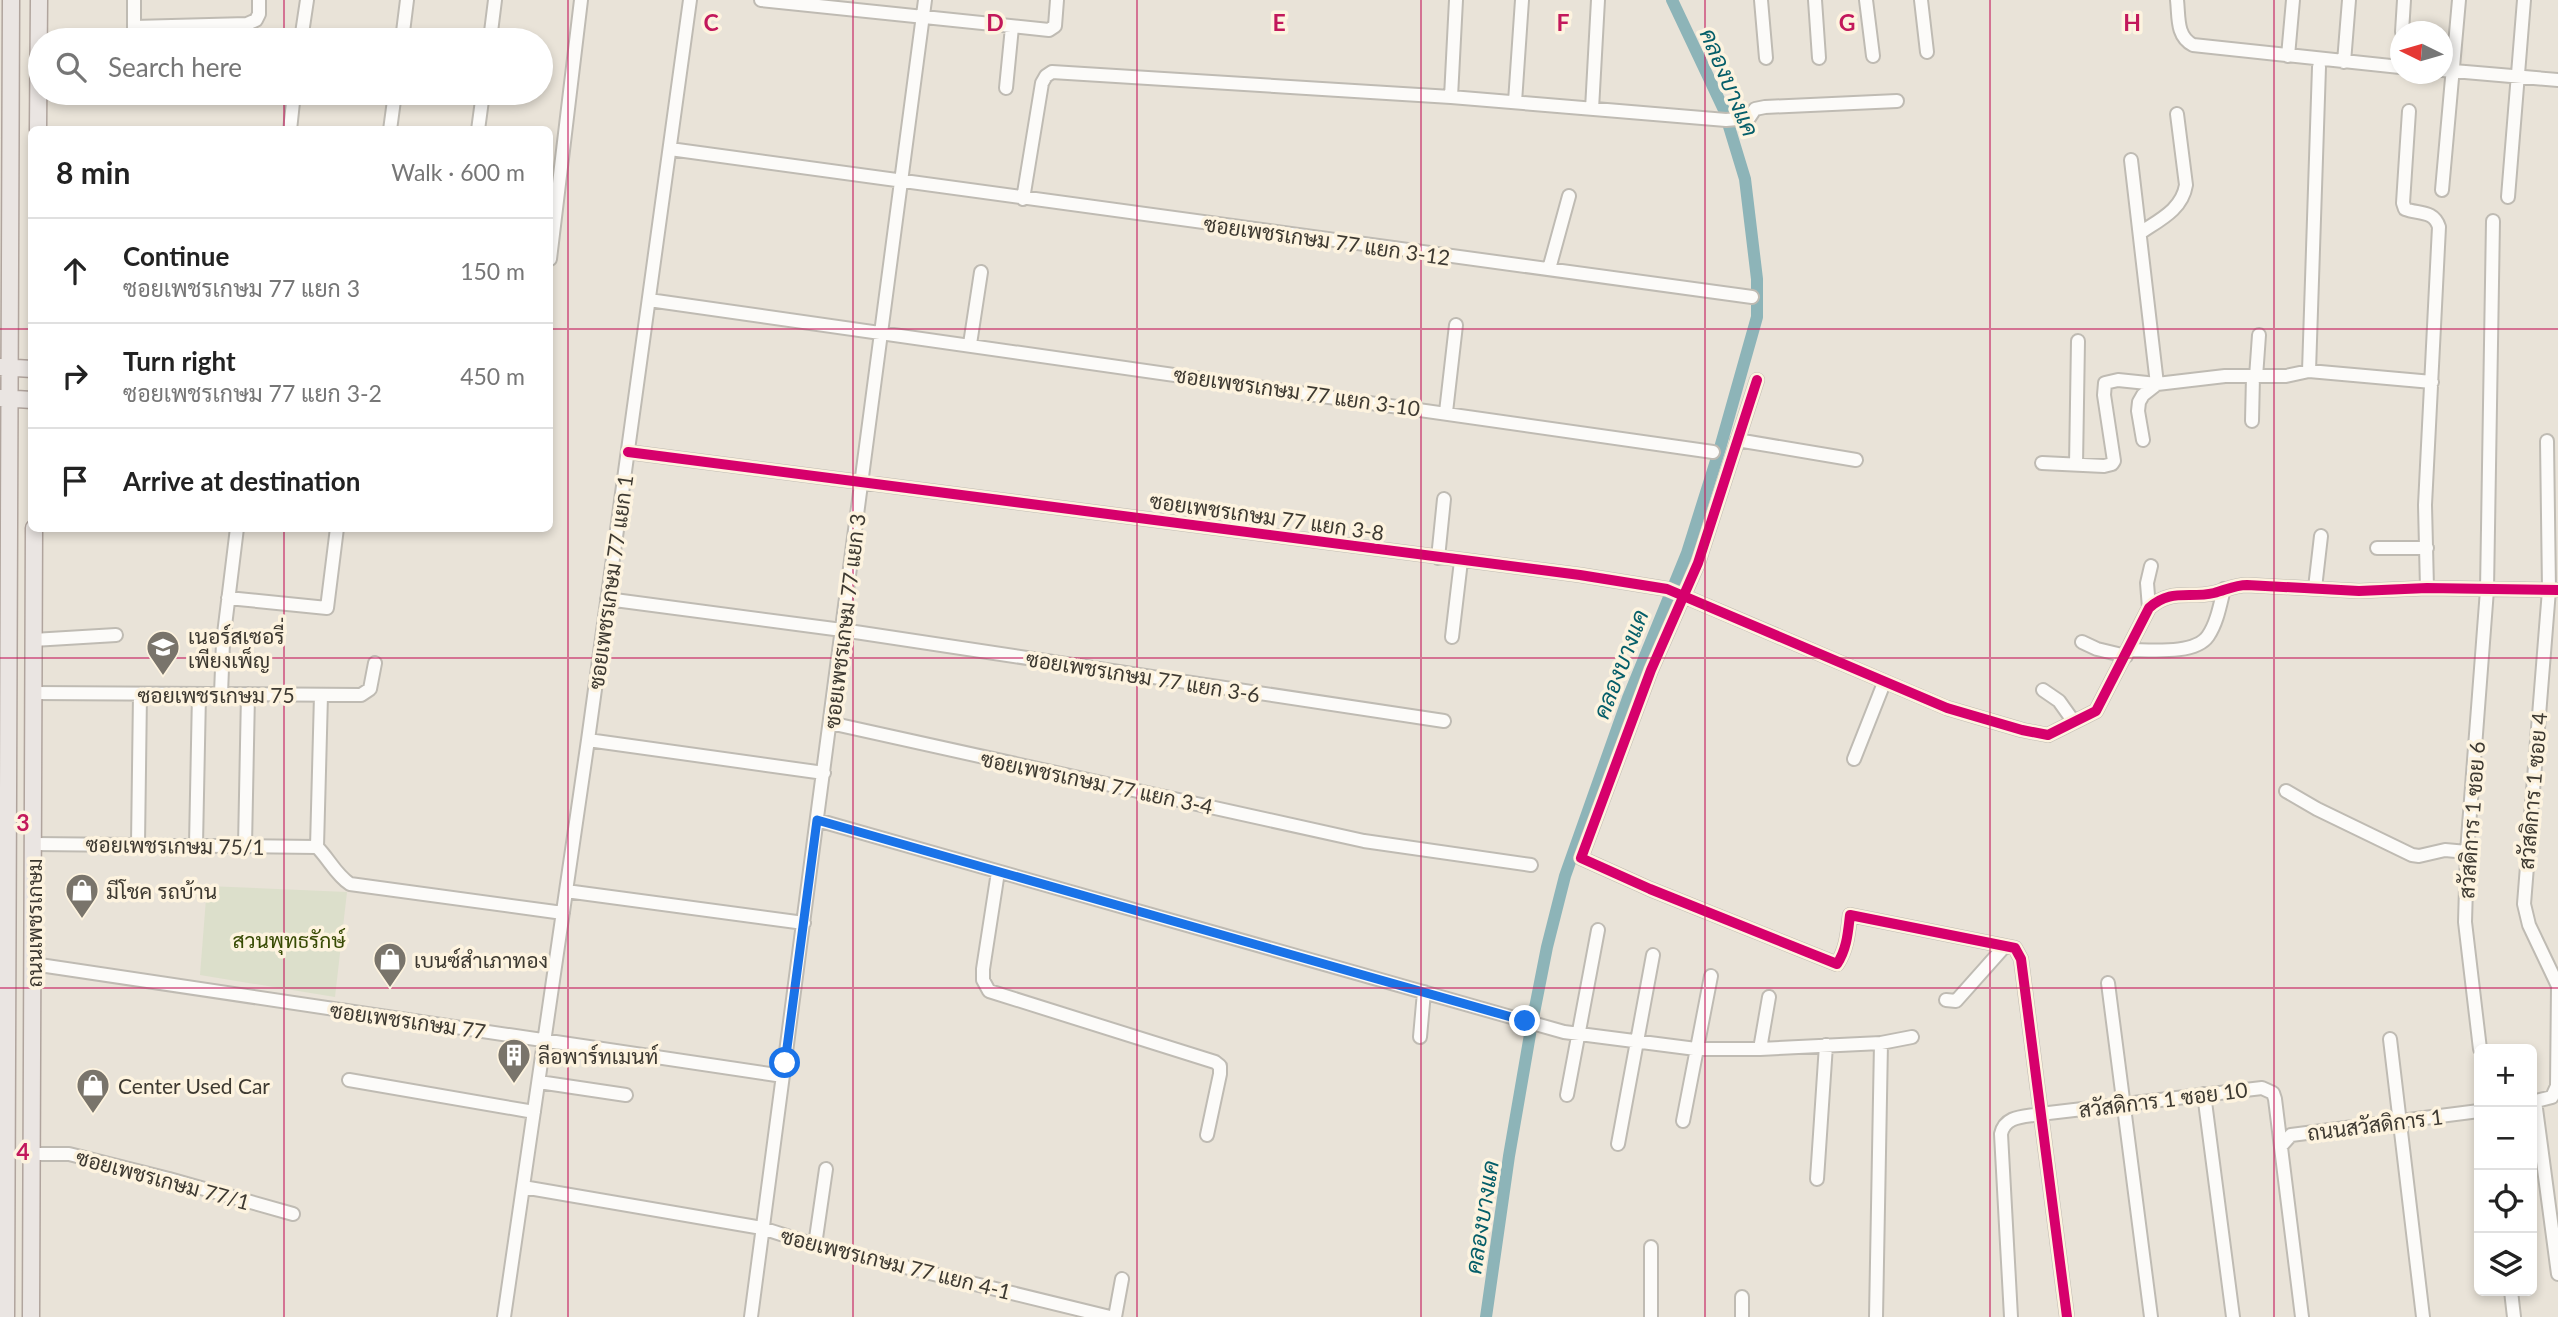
<!DOCTYPE html>
<meta charset="utf-8">
<style>
:root{--surface:#fff;--page:#f6f6f6;--text:#222;--muted:#767676;--line:#e0e0e0}
body{margin:0;font-family:Lato,Sarabun,sans-serif;background:var(--page);color:var(--text)}
.controls{position:absolute;right:21px;bottom:21px;display:grid;overflow:hidden;border-radius:10px;box-shadow:0 4px 10px #0003}
.controls button{width:63px;height:63px;display:grid;place-items:center;padding:0;border:0;border-bottom:2px solid var(--line);background:var(--surface);color:var(--text);font:35px sans-serif}
.compass{position:absolute;left:2390px;top:21px;width:63px;height:63px;border-radius:50%;background:var(--surface);box-shadow:0 4px 10px #0003;rotate:275deg}
.stop{position:absolute;width:21px;height:21px;margin:-16px;border:5px solid #1a73e8;border-radius:50%;background:#fff}
.stop.end{background:#1a73e8;border-color:#fff;box-shadow:0 2px 7px #0008}
.list{margin:0;padding:0;list-style:none}
h2{display:flex;justify-content:space-between;align-items:center;height:91px;margin:0;padding:0 28px;font-size:30px}
h2 small{font-size:23px;font-weight:400;color:var(--muted)}
.list li{display:grid;grid-template-columns:46px 1fr auto;gap:21px;align-items:center;box-sizing:border-box;height:105px;padding:0 28px;border-top:2px solid var(--line)}
.list b{display:block;font-size:26px;white-space:nowrap}
.list p{margin:0;font-size:23px;white-space:nowrap;color:var(--muted)}
.list em{font-size:23px;font-style:normal;color:var(--muted)}
.icon{flex:none;width:38px;height:38px;fill:none;stroke:currentColor;stroke-width:2;stroke-linecap:round;stroke-linejoin:round}
.map{position:relative;flex:none;width:2558px;height:1317px;overflow:hidden}
.search{position:absolute;background:var(--surface);box-shadow:0 4px 10px #0003;left:28px;top:28px;width:525px;height:77px;display:flex;align-items:center;gap:18px;box-sizing:border-box;padding:0 24px;border-radius:38px;color:var(--muted);font-size:26px}
.panel{position:absolute;background:var(--surface);box-shadow:0 4px 10px #0003;left:28px;top:126px;width:525px;height:406px;border-radius:10px}
.map>svg:first-child{display:block}
.green{fill:#dcdfcb}
.lines{fill:none;stroke-linecap:round;stroke-linejoin:round}
.canal{stroke:#8db4b8;stroke-width:12}
.minor-casing{stroke:#bfbbb3;stroke-width:16}
.major-casing{stroke:#b0a49d;stroke-width:19}
.minor{stroke:#fcfbf9;stroke-width:12}
.major{stroke:#eae5e2;stroke-width:16}
.cycleway-casing{stroke:#fdf3df;stroke-width:15}
.cycleway{stroke:#d6006c;stroke-width:10}
.route{stroke:#1a73e8;stroke-width:9}
.grid{fill:none;stroke:#c2185b;stroke-width:2;stroke-opacity:0.55}
.labels{text-anchor:middle;dominant-baseline:central;stroke-width:7;stroke-linejoin:round;paint-order:stroke}
.street-label{font-size:21px;fill:#3d3931;stroke:#fdf3df}
.poi-label{font-size:21px;fill:#3d3931;stroke:#fdf3df;text-anchor:start}
.park-label{font-size:21px;fill:#384b04;stroke:#fdf3df}
.water-label{font-size:23px;font-style:italic;fill:#055e69;stroke:#fdf3df}
.grid-label{font-size:23px;text-anchor:middle;font-weight:bold;fill:#c2185b;stroke:#fdf3df;stroke-width:7;stroke-linejoin:round;paint-order:stroke}
</style>
<div class="map">
<svg width="2558" height="1317" viewBox="0 0 2558 1317">
<rect width="100%" height="100%" fill="#e9e3d8"/>
<!-- green -->
<path class="green" d="M207 886 347 892 335 997 200 975Z"/>
<g class="lines">
<!-- canal -->
<path class="canal" d="M1486 1317 1509 1156 1532 1023 1547 947 1565 876 1628 698 1687 553 1720 448 1757 317V279L1745 179 1724 110 1672 0"/>
<defs>
<path id="minor" d="M134 0V40
M761 0 1049 30 1055 26 1057 0
M1761 0 1766 58
M1815 0 1819 58
M1866 0 1873 56
M1921 0 1927 52
M2177 0C2179 17 2176 36 2193 45L2400 67
M134 27 247 24 256 20 259 14V0
M2402 32 2404 0
M301 40 307 0
M402 40 407 0
M490 40 495 0
M2288 56 2293 0
M2344 62 2349 0
M2399 67 2400 48
M2442 70 2558 80
M1006 88 1012 27
M1451 97 1456 0
M1515 102 1522 0
M1592 109 1598 0
M2409 111 2403 203 2405 209C2418 214 2434 210 2439 227L2425 505 2427 588
M290 130 294 93
M390 130 395 93
M478 130 483 93
M670 149 1752 297
M2442 190 2459 0
M2508 197 2524 0
M1023 199 1042 83 1046 76 1052 72 1451 97 1726 120 1749 118 1755 109 1765 107 1897 101
M2140 233C2159 220 2182 210 2186 185L2177 114
M550 259 581 0
M1549 269 1569 196
M649 300 1713 452
M970 344 981 272
M2309 371 2319 67
M2256 377 2259 335
M1757 380 1698 563 1651 670 1581 858 1650 889 1837 964C1847 949 1848 932 1850 915L2015 948 2021 959 2067 1317
M1446 412 1456 325
M2252 421 2253 376
M1737 440 1856 460
M2143 440 2138 411 2139 402 2143 395 2157 384 2225 376H2286L2309 371 2432 382
M628 452 1580 575 1667 589 1947 708 2022 730 2048 735 2096 711 2149 608C2171 588 2189 599 2214 593 2226 590 2235 585 2247 585L2359 591 2427 588 2558 590
M2042 463 2104 466 2112 464 2114 461 2104 395 2105 383 2118 380 2157 384 2131 160
M2076 465 2078 341
M2377 548H2427
M1438 558 1444 499
M2315 588 2321 536
M228 598 327 608 337 528
M607 599 842 630 1444 721
M2149 608 2147 583 2151 566
M1452 637 1461 561
M33 640 116 635
M2082 642 2097 649 2126 656
M2129 650C2150 650 2195 655 2208 636 2217 623 2220 605 2224 589
M2043 690 2059 701 2074 722
M33 693 361 695 370 689 375 663
M221 694 223 642 237 528
M830 723 1364 841 1531 865
M588 740 824 773
M1854 759 1884 683
M2286 791 2317 809 2412 855 2419 856 2445 850 2467 852
M817 820 1564 1032 1696 1049H1760L1881 1043 1912 1037
M34 844 317 847
M138 844 140 694
M196 845 199 694
M245 846 248 694
M317 847C329 859 336 875 350 884L563 913
M317 847 321 695
M998 872 983 969V980L989 991 1215 1062 1220 1066V1074L1207 1135
M566 891 804 923
M33 964 783 1076
M2108 983 2151 1317
M1946 1000 1956 1001 2005 946
M1420 1037 1424 992
M2390 1039 2423 1317
M1760 1049 1769 997
M2480 1049 2465 922 2467 852 2487 590 2493 221
M349 1080 534 1112
M539 1082 626 1095
M2204 1094 2233 1317
M1567 1095 1598 930
M2535 1101 2558 1274
M2532 1102 2552 1097 2557 1086 2558 986 2529 925 2524 904 2549 590 2547 441
M1683 1121 1711 976
M1618 1144 1653 955
M2281 1146 2291 1135 2479 1111
M32 1154H69L169 1179 293 1214
M1817 1179 1826 1045
M523 1187 762 1228 815 1245 1110 1317
M815 1245 826 1169
M2511 1291 2514 1317
M504 1317 588 740 690 0
M751 1317 925 0
M1115 1317 1122 1279
M1651 1317V1247
M1742 1317V1297
M1876 1317 1881 1043
M2011 1317 2001 1134C2005 1115 2025 1117 2040 1114L2262 1088 2273 1093 2275 1099 2302 1317"/>
<path id="major" d="M38 130 39 0
M0 367 32 369
M0 398 32 400
M6 1317 11 0
M31 1317 34 528"/>
</defs>
<!-- minor casing -->
<use href="#minor" class="minor-casing"/>
<!-- major casing -->
<use href="#major" class="major-casing"/>
<!-- minor -->
<use href="#minor" class="minor"/>
<!-- major -->
<use href="#major" class="major"/>
<defs>
<path id="cycleway" d="M1757 380 1698 563 1651 670 1581 858 1650 889 1837 964C1847 949 1848 932 1850 915L2015 948 2021 959 2067 1317
M628 452 1580 575 1667 589 1947 708 2022 730 2048 735 2096 711 2149 608C2171 588 2189 599 2214 593 2226 590 2235 585 2247 585L2359 591 2427 588 2558 590"/>
</defs>
<!-- cycleway casing -->
<use href="#cycleway" class="cycleway-casing"/>
<!-- cycleway -->
<use href="#cycleway" class="cycleway"/>
</g>
<g class="lines">
<!-- route -->
<path class="route" d="M785 1063 817 820 1525 1021"/>
</g>
<!-- grid -->
<path class="grid" d="M284 0V40M568 0V1317M853 0V1317M1137 0V1317M1421 0V1317M1705 0V1317M1990 0V1317M2274 0V1317M284 93V130M0 329H32M550 329H2558M284 528V1317M0 658H2558M0 988H2558"/>
<!-- icons -->
<defs>
<symbol id="school-pin" viewBox="-11 -11 22 30"><path d="M0 17L-7.5 6A9.5 9.5 0 1 1 7.5 6Z" fill="#79746b" stroke="#fdf3df"/><path d="M0-5L7-2L0 1L-7-2ZM-4 1L0 2.5L4 1V4Q0 6-4 4Z" fill="#fff"/></symbol>
<symbol id="shop-pin" viewBox="-11 -11 22 30"><path d="M0 17L-7.5 6A9.5 9.5 0 1 1 7.5 6Z" fill="#79746b" stroke="#fdf3df"/><path d="M-5-2.5h2.3a2.7 3.5 0 0 1 5.4 0H5L5.5 6h-11ZM-1.5-2.5h3a1.5 2.3 0 0 0-3 0Z" fill="#fff"/></symbol>
<symbol id="building-pin" viewBox="-11 -11 22 30"><path d="M0 17L-7.5 6A9.5 9.5 0 1 1 7.5 6Z" fill="#79746b" stroke="#fdf3df"/><path d="M-4-6H4V6H1V3H-1V6H-4ZM-2.5-4.3h1.7v1.8h-1.7ZM.8-4.3h1.7v1.8H.8ZM-2.5-1h1.7V.8h-1.7ZM.8-1h1.7V.8H.8Z" fill="#fff"/></symbol>
</defs>
<g fill-rule="evenodd">
<use href="#school-pin" x="144" y="628" width="38" height="52"/>
<use href="#shop-pin" x="63" y="871" width="38" height="52"/>
<use href="#shop-pin" x="371" y="940" width="38" height="52"/>
<use href="#building-pin" x="495" y="1036" width="38" height="52"/>
<use href="#shop-pin" x="74" y="1066" width="38" height="52"/>
</g>
<g class="labels">
<!-- street labels -->
<g class="street-label">
<text transform="translate(1327 240) rotate(8)">ซอยเพชรเกษม 77 แยก 3-12</text>
<text transform="translate(1297 391) rotate(8)">ซอยเพชรเกษม 77 แยก 3-10</text>
<text transform="translate(1267 516) rotate(8)">ซอยเพชรเกษม 77 แยก 3-8</text>
<text transform="translate(610 582) rotate(-82)">ซอยเพชรเกษม 77 แยก 1</text>
<text transform="translate(844 621) rotate(-83)">ซอยเพชรเกษม 77 แยก 3</text>
<text transform="translate(1143 676) rotate(9)">ซอยเพชรเกษม 77 แยก 3-6</text>
<text x="216" y="694">ซอยเพชรเกษม 75</text>
<text transform="translate(1097 782) rotate(12)">ซอยเพชรเกษม 77 แยก 3-4</text>
<text transform="translate(2532 791) rotate(-85)">สวัสดิการ 1 ซอย 4</text>
<text transform="translate(2471 820) rotate(-86)">สวัสดิการ 1 ซอย 6</text>
<text transform="translate(175 845) rotate(1)">ซอยเพชรเกษม 75/1</text>
<text transform="translate(33 923) rotate(-90)">ถนนเพชรเกษม</text>
<text transform="translate(408 1020) rotate(8)">ซอยเพชรเกษม 77</text>
<text transform="translate(2163 1099) rotate(-7)">สวัสดิการ 1 ซอย 10</text>
<text transform="translate(2375 1124) rotate(-7)">ถนนสวัสดิการ 1</text>
<text transform="translate(163 1179) rotate(15)">ซอยเพชรเกษม 77/1</text>
<text transform="translate(896 1263) rotate(14)">ซอยเพชรเกษม 77 แยก 4-1</text>
</g>
<!-- poi labels -->
<g class="poi-label">
<text x="188" y="635">เนอร์สเซอรี่<tspan x="188" dy="24">เพียงเพ็ญ</tspan></text>
<text x="106" y="890">มีโชค รถบ้าน</text>
<text x="414" y="959">เบนซ์สำเภาทอง</text>
<text x="538" y="1055">ลีอพาร์ทเมนท์</text>
<text x="118" y="1085">Center Used Car</text>
</g>
<!-- park labels -->
<g class="park-label">
<text x="289" y="939">สวนพุทธรักษ์</text>
</g>
<!-- water labels -->
<g class="water-label">
<text transform="translate(1730 82) rotate(67)">คลองบางแค</text>
<text transform="translate(1620 664) rotate(-69)">คลองบางแค</text>
<text transform="translate(1481 1217) rotate(-81)">คลองบางแค</text>
</g>
</g>
<g class="grid-label">
<text x="711" y="31">C</text>
<text x="995" y="31">D</text>
<text x="1279" y="31">E</text>
<text x="1563" y="31">F</text>
<text x="1847" y="31">G</text>
<text x="2132" y="31">H</text>
<text x="23" y="831">3</text>
<text x="23" y="1160">4</text>
</g>
</svg>
<div class="controls">
<button>+</button>
<button>−</button>
<button><svg class="icon" aria-label="locate" viewBox="0 0 24 24"><circle cx="12" cy="12" r="6"/><path d="M12 2v4M12 18v4M2 12h4M18 12h4"/></svg></button>
<button><svg class="icon" aria-label="layers" viewBox="0 0 24 24"><path d="M12 4l9 5-9 5-9-5zM3 14l9 5 9-5"/></svg></button>
</div>
<svg class="compass" viewBox="-18 -18 36 36"><path d="M0-13l5 13h-10z" fill="#e53935"/><path d="M0 13l5-13h-10z" fill="#767676"/></svg>
<div class="stop" style="left:785px;top:1063px"></div>
<div class="stop end" style="left:1525px;top:1021px"></div>
<div class="search"><svg class="icon" aria-label="search" viewBox="0 0 24 24"><circle cx="10" cy="10" r="6"/><path d="M15 15l6 6"/></svg>Search here</div>
<section class="panel">
<h2>8 min<small>Walk · 600 m</small></h2>
<ul class="list">
<li><svg class="icon" aria-label="ahead" viewBox="0 0 24 24"><path d="M12 20V5M6 11l6-6 6 6"/></svg><div><b>Continue</b><p>ซอยเพชรเกษม 77 แยก 3</p></div><em>150 m</em></li>
<li><svg class="icon" aria-label="right" viewBox="0 0 24 24"><path d="M7 20v-9h11M14 6l5 5-5 5"/></svg><div><b>Turn right</b><p>ซอยเพชรเกษม 77 แยก 3-2</p></div><em>450 m</em></li>
<li><svg class="icon" aria-label="arrive" viewBox="0 0 24 24"><path d="M6 21V4h12l-3 4 3 4H6"/></svg><div><b>Arrive at destination</b></div></li>
</ul>
</section>
</div>
